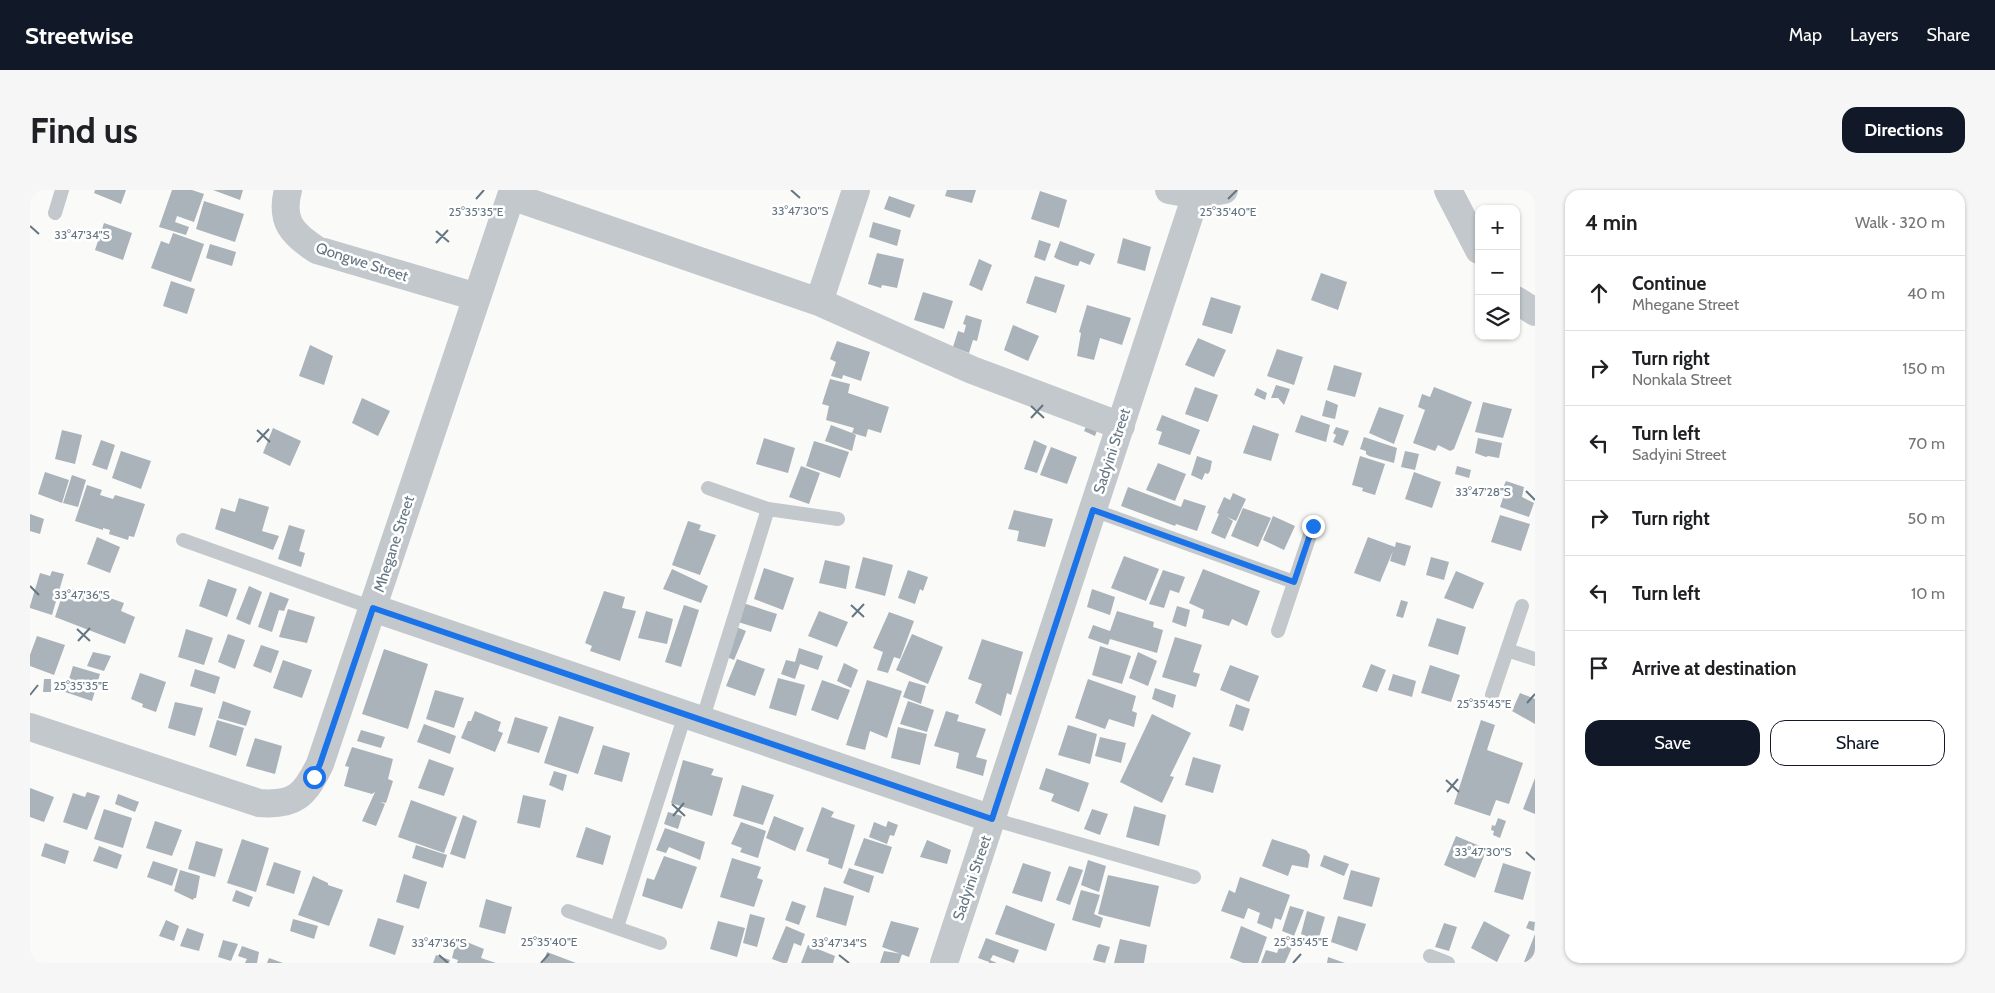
<!DOCTYPE html>
<meta charset="utf-8">
<style>
:root{--surface:#fff;--page:#f6f6f6;--text:#202124;--muted:#757577;--line:#e0e0e0;--accent:#111827}
body{margin:0;font-family:Cabin,sans-serif;background:var(--page);color:var(--text)}
.controls{position:absolute;right:15px;top:15px;display:grid;overflow:hidden;border-radius:10px;box-shadow:0 1px 4px #0004}
.controls button{width:45px;height:45px;display:grid;place-items:center;padding:0;border:0;border-bottom:1px solid var(--line);background:var(--surface);color:var(--text);font:25px sans-serif}
.stop{position:absolute;width:15px;height:15px;margin:-11px;border:4px solid #1a73e8;border-radius:50%;background:#fff}
.stop.end{background:#1a73e8;border-color:#fff;box-shadow:0 1px 5px #0008}
.list{margin:0;padding:0;list-style:none}
h2{display:flex;justify-content:space-between;align-items:center;height:65px;margin:0;padding:0 20px;font-size:21px}
h2 small{font-size:16px;font-weight:400;color:var(--muted)}
.list li{display:grid;grid-template-columns:32px 1fr auto;gap:15px;align-items:center;box-sizing:border-box;height:75px;padding:0 20px;border-top:1px solid var(--line)}
.list b{display:block;font-size:19px;white-space:nowrap}
.list p{margin:0;font-size:16px;white-space:nowrap;color:var(--muted)}
.list em{font-size:16px;font-style:normal;color:var(--muted)}
.actions{display:flex;gap:10px;padding:15px 20px}
.actions a{flex:1;padding:11px 0;border:1px solid var(--accent);border-radius:15px;text-align:center;font-size:18px;color:var(--accent)}
.actions .main{background:var(--accent);color:#fff}
.icon{flex:none;width:28px;height:28px;fill:none;stroke:currentColor;stroke-width:2;stroke-linecap:round;stroke-linejoin:round}
.map{position:relative;flex:none;width:1505px;height:773px;overflow:hidden;border-radius:15px}
header{display:flex;align-items:center;gap:30px;box-sizing:border-box;height:70px;padding:0 25px;background:var(--accent);color:#fff}
header strong{font-size:24px}
nav{display:flex;gap:28px;margin-inline-start:auto;font-size:18px}
.intro{display:flex;align-items:center;justify-content:space-between;box-sizing:border-box;height:120px;padding:0 30px}
h1{margin:0;font-size:35px}
.button{padding:12px 22px;border-radius:15px;background:var(--accent);color:#fff;font-size:18px;font-weight:700}
main{display:flex;gap:30px;padding:0 30px}
aside{flex:1;background:var(--surface);border-radius:15px;box-shadow:0 1px 4px #0004}
.map>svg:first-child{display:block}
.building{fill:#aab3b9}
.lines{fill:none;stroke-linecap:round;stroke-linejoin:round}
.service{stroke:#c3c8cc;stroke-width:14}
.minor{stroke:#c3c8cc;stroke-width:28}
.route{stroke:#1a73e8;stroke-width:6}
.ticks{fill:none;stroke:#657683;stroke-width:2}
.labels{text-anchor:middle;dominant-baseline:central;stroke-width:5;stroke-linejoin:round;paint-order:stroke}
.street-label{font-size:15px;fill:#657683;stroke:#fff}
.ticks-label{font-size:12px;text-anchor:middle;fill:#657683;stroke:#fff;stroke-width:5;stroke-linejoin:round;paint-order:stroke}
</style>
<header>
<strong>Streetwise</strong>
<nav><a>Map</a><a>Layers</a><a>Share</a></nav>
</header>
<div class="intro"><h1>Find us</h1><a class="button">Directions</a></div>
<main>
<div class="map">
<svg width="1505" height="773" viewBox="0 0 1505 773">
<rect width="100%" height="100%" fill="#fafaf8"/>
<!-- building -->
<path class="building" d="M65 0H96L91 14 64 3Z
M142 0H162L174 4 164 32 147 26 145 32 159 37 156 45 129 37Z
M183 0H213L210 10Z
M917 0H946L942 13 915 6Z
M1010 1 1037 10 1029 38 1001 29Z
M859 6 885 15 880 28 854 19Z
M174 11 214 24 205 52 166 39Z
M843 32 871 40 867 56 839 47Z
M74 33 102 43 93 70 65 60Z
M143 43 174 54 161 92 121 78 131 51 139 54Z
M1093 48 1121 57 1115 81 1087 73Z
M1009 50 1021 54 1015 71 1004 67Z
M1030 51 1065 64 1060 75 1050 71 1048 76 1043 75 1027 69 1024 67Z
M180 54 206 62 202 76 176 68Z
M847 63 874 69 867 98 852 95 851 98 838 94Z
M949 69 962 75 952 101 939 95Z
M1291 83 1317 92 1308 120 1281 110Z
M1005 86 1035 95 1026 123 996 113Z
M141 91 165 99 157 124 133 116Z
M893 102 923 111 914 139 884 130Z
M1181 107 1211 116 1202 144 1172 135Z
M1057 115 1101 128 1092 155 1070 148 1064 170 1047 166 1051 143 1049 142Z
M936 125 952 130 947 151 943 150 939 163 923 157 928 141 934 143 936 135 933 134Z
M983 135 1009 146 998 171 974 160Z
M1168 148 1196 160 1184 187 1155 175Z
M807 151 840 162 831 191 813 185 812 189 801 186 806 172 800 169Z
M280 155 303 166 294 195 269 186Z
M1247 159 1273 167 1264 195 1237 186Z
M1304 175 1332 183 1325 207 1297 200Z
M800 189 820 194 818 203 859 217 851 243 838 239 836 247 822 243 826 245 822 261 795 251 801 235 822 243 824 238 796 230 799 216 792 214Z
M1246 195 1260 199 1254 215 1248 208H1241Z
M1165 197 1188 205 1178 232 1155 224Z
M1404 197 1442 212 1424 259 1420 261 1408 255 1405 261 1383 253 1395 220 1388 217 1392 204 1400 207Z
M1227 198 1237 203 1235 210 1224 205Z
M332 208 360 221 348 246 322 233Z
M1296 210 1308 215 1305 229 1292 226Z
M1453 212 1482 219 1473 248 1445 242Z
M1349 217 1374 225 1364 254 1339 243Z
M1132 225 1170 240 1160 265 1128 254 1132 242 1126 240Z
M1271 225 1300 235 1296 252 1265 242Z
M1059 230 1069 235 1065 246 1054 241Z
M1223 235 1249 244 1241 271 1213 263Z
M1306 237 1319 241 1313 256 1303 252 1306 245 1303 243Z
M243 238 271 251 260 276 233 263Z
M32 240 52 245 45 274 25 269Z
M1334 247 1367 258 1364 273 1339 266 1336 264V261L1330 259Z
M734 248 765 258 758 283 726 274Z
M1448 248 1472 253 1469 268 1458 266 1456 267 1445 263Z
M71 250 85 255 77 280 62 275Z
M1004 250 1017 256 1007 283 994 279Z
M784 251 819 262 810 288 776 276Z
M1021 257 1047 267 1037 294 1010 285Z
M91 261 121 271 111 299 82 288Z
M1375 261 1389 264 1385 280 1371 277Z
M1167 266 1182 271 1180 281 1178 284 1175 283 1172 290 1161 285Z
M1330 266 1355 274 1345 305 1332 301 1333 298 1322 295Z
M1128 273 1156 284 1145 311 1116 300Z
M771 276 790 283 779 314 759 307Z
M1427 276 1441 280 1439 288 1425 284Z
M15 282 39 290 32 313 8 304Z
M1384 282 1411 292 1402 318 1375 309Z
M42 285 56 290 48 317 33 313Z
M1476 291 1494 297 1492 307 1504 313 1499 327 1470 317 1474 305 1470 304Z
M57 295 72 300 70 305 83 309 85 305 115 314 104 347 99 346 98 350 79 344 80 340 73 338V340L45 331Z
M1098 297 1151 317 1154 309 1176 316 1167 341 1146 334 1145 336 1091 316Z
M1203 303 1216 309 1206 331 1197 327 1203 331 1195 349 1181 343 1189 324 1187 323 1194 307 1200 310Z
M209 308 239 317 232 341 249 346 243 360 185 339 191 318 205 322Z
M1213 318 1241 328 1228 357 1201 346Z
M984 320 1023 329 1015 357 987 351 989 341 978 339Z
M0 324 14 329 10 344 0 341Z
M1470 325 1500 334 1491 361 1461 352Z
M1243 326 1265 336 1254 360 1233 350Z
M658 331 671 335 669 340 686 345 670 385 642 375Z
M259 335 275 340 269 361 275 363 271 377 248 369Z
M67 347 90 357 80 383 57 374Z
M1338 347 1365 357 1366 352 1381 356 1375 376 1360 371 1363 361 1350 392 1324 383Z
M1094 366 1129 379 1116 411 1081 398Z
M833 367 863 375 855 406 825 398Z
M1401 367 1419 372 1414 390 1396 385Z
M795 370 820 376 816 399 789 393Z
M734 378 764 388 753 420 724 409Z
M642 379 678 396 671 413 633 399Z
M1173 379 1230 401 1217 436 1202 429 1199 436 1172 428 1174 420 1159 413Z
M878 380 898 387 893 401 890 399 885 414 868 408Z
M1133 380 1155 387 1149 403 1140 400 1134 418 1119 414Z
M22 381 34 384 22 425 0 418V416L10 383 20 386Z
M1426 381 1454 393 1443 419 1414 408Z
M178 389 207 399 197 427 169 416Z
M219 396 232 402 220 435 206 429Z
M40 398 55 403 56 400 66 403 65 406 79 411 80 408 94 413 91 421 105 427 95 454 25 427 31 409 35 410Z
M1062 399 1085 407 1080 425 1057 417Z
M574 401 595 407 592 418 606 421 590 471 560 461 562 456 555 453Z
M240 402 259 409 254 421 249 420 242 442 228 437Z
M1371 410 1378 412 1373 428 1366 426Z
M713 413 747 424 741 442 708 432Z
M654 415 669 420 651 477 635 472Z
M1147 416 1160 420 1156 437 1142 432Z
M258 419 285 427 277 453 249 447Z
M616 421 643 429 637 454 608 448Z
M789 421 818 432 807 457 778 446Z
M1087 421 1124 432 1123 437 1133 440 1127 463 1080 449 1078 455 1058 448 1063 435 1080 441Z
M859 422 884 431 870 469 864 467 858 483 847 480 853 462 843 458Z
M1407 428 1436 437 1428 465 1398 456Z
M704 436 716 441 704 470 692 465Z
M156 439 183 448 174 475 148 467Z
M198 444 215 450 205 479 188 472Z
M882 444 913 457 898 494 866 480Z
M7 446 35 455 24 485 0 476V465Z
M1145 447 1172 455 1163 482 1170 484 1166 497 1132 487Z
M952 449 993 462 981 505 977 503 971 526 945 513 952 494 938 489Z
M231 455 249 461 241 483 223 476Z
M1070 456 1101 466 1092 494 1062 485Z
M769 458 793 466 788 480 770 474 765 489 751 484 756 470 765 472Z
M354 459 398 474 378 539 332 524Z
M63 462 81 466 74 481 57 476Z
M1108 462 1127 471 1118 496 1099 488Z
M707 469 735 479 725 506 696 496Z
M253 470 282 480 272 508 243 498Z
M814 473 828 480 821 498 807 491Z
M1341 474 1356 480 1347 502 1332 497Z
M1200 475 1229 486 1219 512 1190 500Z
M1400 475 1430 485 1421 512 1391 503Z
M43 476 70 484 62 511 35 502Z
M165 479 190 487 185 504 160 496Z
M110 483 136 492 126 522 112 517 113 514 101 509Z
M1363 484 1386 491 1382 507 1358 500Z
M748 488 775 495 766 526 739 518Z
M14 489H21V502H13Z
M1058 489 1106 506 1102 521 1107 523 1104 537 1079 529 1075 539 1045 528Z
M792 490 820 500 808 530 781 520Z
M837 490 872 501 857 548 840 541 835 560 816 555Z
M879 491 896 496 891 514 873 507Z
M1125 498 1146 505 1143 518 1122 509Z
M405 500 434 508 424 538 396 529Z
M1490 503 1505 509V534L1482 521Z
M193 511 221 521 216 536 188 528Z
M878 511 904 520 897 542 870 534Z
M145 512 173 518 165 546 138 538Z
M1206 514 1220 519 1213 541 1199 536Z
M445 521 471 532 468 541 473 543 465 562 431 548 438 531H441Z
M916 521 929 525 927 531 956 539 946 567 957 570 953 586 926 578 929 563 904 556Z
M1122 524 1161 543 1140 586 1144 587 1132 613 1090 592Z
M529 526 564 537 548 584 514 573Z
M485 527 518 537 509 563 477 553Z
M187 530 214 538 206 566 179 557Z
M1451 530 1465 535 1457 560 1493 573 1479 614 1466 610 1460 626 1424 614Z
M394 534 426 546 420 564 387 552Z
M1038 535 1067 544 1060 574 1028 565Z
M868 537 897 544 890 575 861 568Z
M331 540 355 547 351 558 327 551Z
M1070 547 1096 553 1091 573 1065 566Z
M225 548 252 556 245 584 216 576Z
M573 555 600 563 592 592 564 584Z
M322 557 363 569 358 589 363 591 356 613 350 612 355 614 346 636 332 631 345 602 342 604 314 596 319 577 315 576Z
M1163 567 1191 575 1183 603 1155 595Z
M399 569 424 578 414 606 388 598Z
M653 570 684 579 681 585 693 588 682 626 641 613Z
M1016 578 1059 593 1049 622 1021 611 1024 604 1009 599Z
M524 581 537 585 533 601 519 595Z
M1505 588V624L1493 619Z
M712 595 744 605 733 635 703 626Z
M0 598 24 607 14 632 0 627Z
M57 602 70 606 57 640 33 632 43 603 55 607Z
M88 604 109 612 105 622 85 614Z
M493 605 516 610 510 638 487 633Z
M381 610 427 627 414 663 368 647Z
M1104 616 1136 625 1129 656 1096 647Z
M792 617 804 622 801 627 825 635 812 679 798 674 799 669 776 661Z
M74 619 102 628 93 658 64 649Z
M1062 619 1078 624 1070 645 1054 639Z
M638 622 652 626 648 639 634 634Z
M433 625 447 631 435 669 420 664Z
M744 626 774 638 765 661 736 648Z
M1468 628 1476 631 1470 648 1463 645 1464 641 1461 640 1462 635 1465 636Z
M125 631 152 640 142 666 116 658Z
M858 631 868 635 864 646 860 645 857 654 839 647 844 632 856 637Z
M711 632 736 641 728 668 710 662 712 658 701 654Z
M556 637 581 646 573 675 546 667Z
M635 638 675 652 670 670 639 657 636 663 626 660Z
M1426 646 1457 659 1445 688 1414 675Z
M834 648 862 657 853 684 824 675Z
M212 649 239 658 226 702 197 693Z
M1242 649 1276 660 1280 665 1278 678 1262 675 1258 686 1232 676Z
M897 650 921 660 917 674 890 667Z
M166 651 193 659 185 687 158 679Z
M15 653 39 661 35 674 11 666Z
M386 655 417 665 413 678 382 668Z
M69 656 92 665 87 679 63 671Z
M1294 665 1319 674 1314 686 1290 676Z
M634 666 667 677 652 719 612 706 617 688 624 690Z
M702 668 731 677 727 688 733 690 724 717 690 707Z
M1058 670 1076 676 1069 702 1051 695Z
M123 671 148 679 142 696 117 687Z
M244 672 271 681 264 704 236 695Z
M993 673 1021 682 1012 712 982 703Z
M1473 673 1501 682 1493 710 1464 702Z
M1039 676 1053 680 1040 715 1026 710Z
M819 678 844 686 839 703 813 693Z
M150 680 170 686 166 708H164L163 710 144 701Z
M1321 680 1350 688 1342 717 1313 709Z
M374 684 397 692 389 719 366 712Z
M1078 685 1129 696 1120 737 1068 724Z
M283 686 298 693V695L313 700 299 736 268 725Z
M1210 687 1260 705 1251 730 1245 728 1242 739 1227 733 1230 723 1218 718 1214 729 1191 721 1199 700 1205 703Z
M794 697 824 706 816 736 786 727Z
M206 700 223 707 219 717 202 711Z
M1051 700 1070 705 1064 724 1073 728 1070 738 1042 730Z
M456 709 482 717 475 744 449 737Z
M762 711 776 716 769 735 755 730Z
M976 715 1025 734 1016 761 965 744Z
M1260 716 1274 720 1264 746 1252 741Z
M1277 721 1295 727 1288 751 1271 744Z
M720 724 735 728 727 757 713 753Z
M1308 726 1336 734 1327 761 1301 752Z
M348 728 374 736 365 765 339 756Z
M263 729 288 736 284 749 260 741Z
M136 730 149 736 144 751 129 746Z
M688 731 715 738 707 767 680 759Z
M861 731 889 738 879 767 852 757Z
M1454 731 1480 745 1467 772 1441 758Z
M1499 731 1505 732 1504 741 1496 738Z
M1414 733 1427 737 1419 761 1405 757Z
M756 736 775 744 771 756 764 753 757 773H753L742 769Z
M1211 736 1237 747 1228 773H1213L1200 768Z
M157 738 174 744 169 761 150 756Z
M1505 744V773H1497L1494 772Z
M427 748 454 759 451 768 466 773H427L428 770 422 768Z
M956 748 989 760 984 773 963 765 960 770 967 773H959V772L948 768Z
M1090 749 1117 755 1114 773H1084Z
M193 750 208 754 201 771 188 767Z
M1251 752 1262 757 1255 773H1231L1236 760 1247 763Z
M1069 754 1080 757 1075 773 1063 770 1067 756Z
M778 755 805 766 803 773H771Z
M212 756 229 762 227 773H215L217 769 208 766Z
M854 761 872 764 869 773H850Z
M517 762 546 773H513Z
M406 765 420 770 419 773H403Z
M1298 767 1315 773H1297Z
M239 768 253 773H237Z"/>
<g class="lines">
<!-- service -->
<path class="service" d="M25 23 32 0
M678 298 738 319 808 329
M1063 320 1264 392
M153 350 343 418
M1248 441 1283 336
M1477 460 1505 469
M1462 505 1492 416
M672 531 738 319
M962 629 1164 687
M538 721 630 753
M587 737 655 525
M1400 766 1418 773"/>
<!-- minor -->
<path class="minor" d="M258 0C250 31 262 44 287 60L447 107
M1139 0 1166 5 1194 0
M1418 0 1449 60
M481 6 789 112 942 180 1091 236
M1486 110 1505 122
M789 112 826 0
M343 418 962 629
M0 537 229 613C265 616 275 605 290 574L483 0
M914 773 1166 5"/>
</g>
<g class="lines">
<!-- route -->
<path class="route" d="M284 587 290 574 343 418 962 629 1063 320 1264 392 1283 336"/>
</g>
<!-- ticks -->
<path class="ticks" d="M761 0 770 8M446 9 454 0M1198 9 1207 0M0 36 9 44M406 41 419 52M406 53 418 40M1001 216 1014 228M1001 228 1013 215M227 240 240 252M227 252 239 239M1496 301 1505 310M0 396 9 405M821 415 834 427M822 427 834 414M47 439 60 451M48 451 60 438M0 505 8 495M1497 513 1505 504M1416 590 1429 602M1417 602 1428 589M642 614 655 626M643 626 654 613M1496 662 1505 670M409 765 418 773M809 765 819 773M511 773 519 764M1263 773 1271 764"/>
<g class="labels">
<!-- street labels -->
<g class="street-label">
<text transform="translate(332 72) rotate(18)">Qongwe Street</text>
<text transform="translate(1082 261) rotate(-72)">Sadyini Street</text>
<text transform="translate(364 354) rotate(-72)">Mhegane Street</text>
<text transform="translate(942 688) rotate(-71)">Sadyini Street</text>
</g>
</g>
<g class="ticks-label">
<text x="770" y="25">33°47'30"S</text>
<text x="446" y="26">25°35'35"E</text>
<text x="1198" y="26">25°35'40"E</text>
<text x="52" y="49">33°47'34"S</text>
<text x="1453" y="306">33°47'28"S</text>
<text x="52" y="409">33°47'36"S</text>
<text x="51" y="500">25°35'35"E</text>
<text x="1454" y="518">25°35'45"E</text>
<text x="1453" y="666">33°47'30"S</text>
<text x="519" y="756">25°35'40"E</text>
<text x="1271" y="756">25°35'45"E</text>
<text x="409" y="757">33°47'36"S</text>
<text x="809" y="757">33°47'34"S</text>
</g>
</svg>
<div class="controls">
<button>+</button>
<button>−</button>
<button><svg class="icon" aria-label="layers" viewBox="0 0 24 24"><path d="M12 4l9 5-9 5-9-5zM3 14l9 5 9-5"/></svg></button>
</div>
<div class="stop" style="left:284px;top:587px"></div>
<div class="stop end" style="left:1283px;top:336px"></div>
</div>
<aside>
<h2>4 min<small>Walk · 320 m</small></h2>
<ul class="list">
<li><svg class="icon" aria-label="ahead" viewBox="0 0 24 24"><path d="M12 20V5M6 11l6-6 6 6"/></svg><div><b>Continue</b><p>Mhegane Street</p></div><em>40 m</em></li>
<li><svg class="icon" aria-label="right" viewBox="0 0 24 24"><path d="M7 20v-9h11M14 6l5 5-5 5"/></svg><div><b>Turn right</b><p>Nonkala Street</p></div><em>150 m</em></li>
<li><svg class="icon" aria-label="left" viewBox="0 0 24 24"><path d="M17 20v-9H6M10 6l-5 5 5 5"/></svg><div><b>Turn left</b><p>Sadyini Street</p></div><em>70 m</em></li>
<li><svg class="icon" aria-label="right" viewBox="0 0 24 24"><path d="M7 20v-9h11M14 6l5 5-5 5"/></svg><div><b>Turn right</b></div><em>50 m</em></li>
<li><svg class="icon" aria-label="left" viewBox="0 0 24 24"><path d="M17 20v-9H6M10 6l-5 5 5 5"/></svg><div><b>Turn left</b></div><em>10 m</em></li>
<li><svg class="icon" aria-label="arrive" viewBox="0 0 24 24"><path d="M6 21V4h12l-3 4 3 4H6"/></svg><div><b>Arrive at destination</b></div></li>
</ul>
<div class="actions"><a class="main">Save</a><a>Share</a></div>
</aside>
</main>
